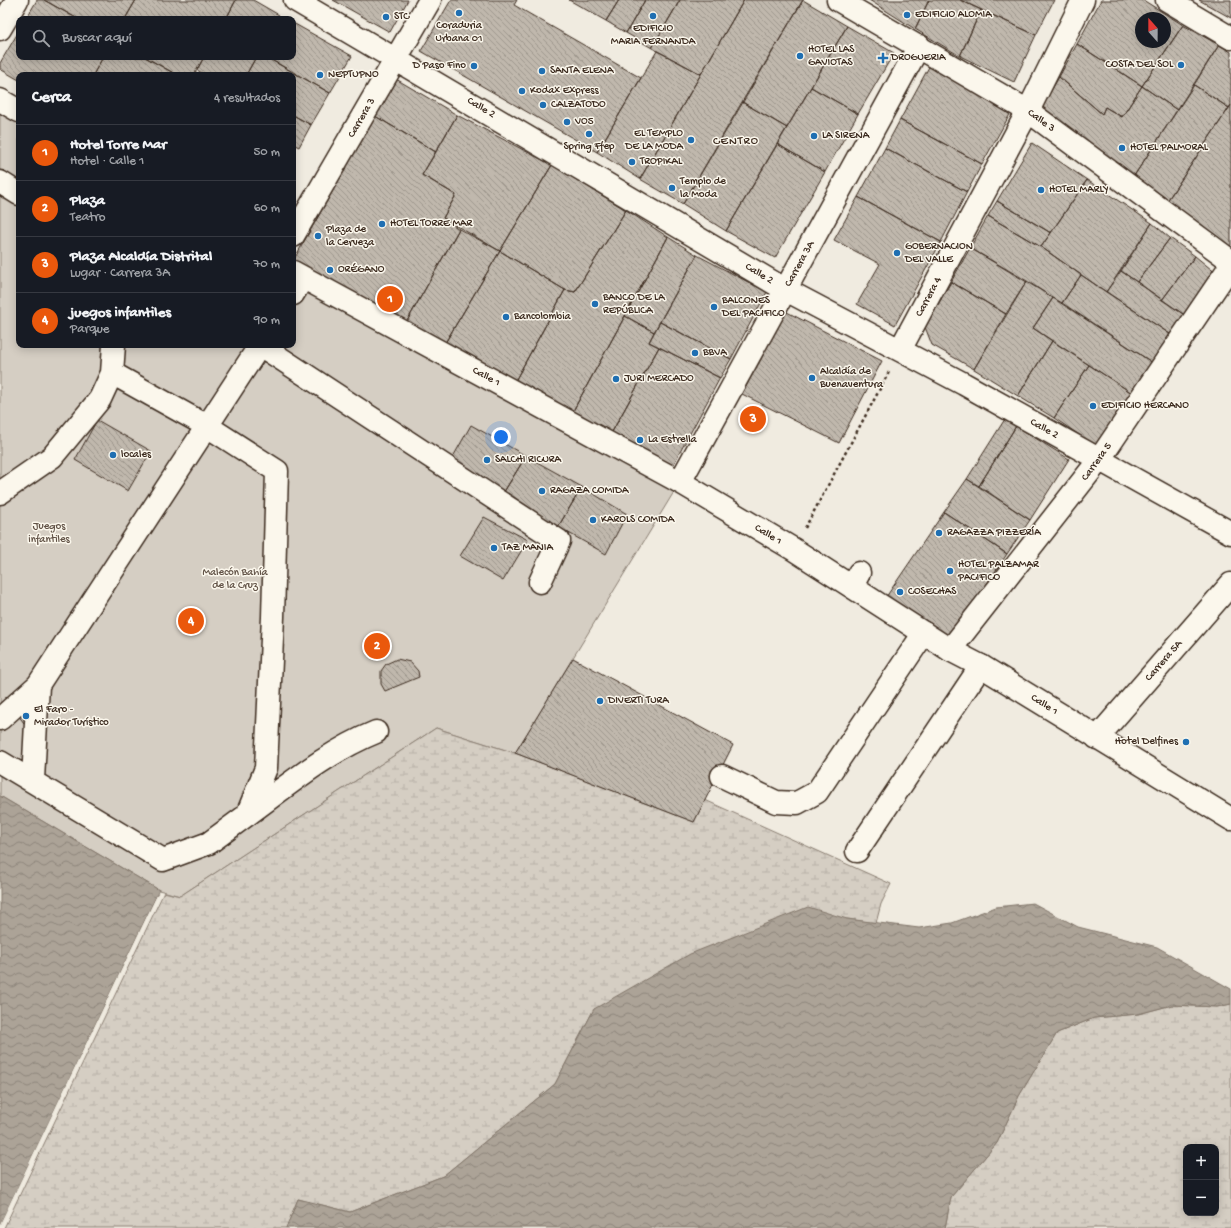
<!DOCTYPE html>
<html lang="es">
<meta charset="utf-8">
<style>
:root{--surface:#171b24;--page:#20242c;--text:#f1f3f6;--muted:#9ea1a6;--line:#363941;--accent:#ea580c}
body{margin:0;font-family:"Gochi Hand",sans-serif;background:var(--page);color:var(--text)}
.controls{position:absolute;right:12px;bottom:12px;display:grid;overflow:hidden;border-radius:8px;box-shadow:0 2px 10px #0003}
.controls button{width:36px;height:36px;display:grid;place-items:center;padding:0;border:0;border-bottom:1px solid var(--line);background:var(--surface);color:var(--text);font:20px sans-serif}
.compass{position:absolute;left:1135px;top:12px;width:36px;height:36px;border-radius:50%;background:var(--surface);box-shadow:0 2px 10px #0003;rotate:339deg}
.you{position:absolute;left:501px;top:437px;width:14px;height:14px;margin:-10px;border:3px solid #fff;border-radius:50%;background:#1a73e8;box-shadow:0 0 0 6px #1a73e833}
.badge{display:grid;place-items:center;width:26px;height:26px;border-radius:50%;background:var(--accent);color:#fff;font-size:13px;font-weight:700}
.pin{position:absolute;translate:-50% -50%;border:2px solid #fff;box-shadow:0 1px 4px #0006}
.list{margin:0;padding:0;list-style:none}
h2{display:flex;justify-content:space-between;align-items:center;height:52px;margin:0;padding:0 16px;font-size:17px}
h2 small{font-size:13px;font-weight:400;color:var(--muted)}
.list li{display:grid;grid-template-columns:26px 1fr auto;gap:12px;align-items:center;box-sizing:border-box;height:56px;padding:0 16px;border-top:1px solid var(--line)}
.list b{display:block;font-size:15px;white-space:nowrap}
.list p{margin:0;font-size:13px;white-space:nowrap;color:var(--muted)}
.list em{font-size:13px;font-style:normal;color:var(--muted)}
.icon{flex:none;width:22px;height:22px;fill:none;stroke:currentColor;stroke-width:2;stroke-linecap:round;stroke-linejoin:round}
.map{position:relative;flex:none;width:1231px;height:1228px;overflow:hidden}
.search{position:absolute;background:var(--surface);box-shadow:0 2px 10px #0003;left:16px;top:16px;width:280px;height:44px;display:flex;align-items:center;gap:10px;box-sizing:border-box;padding:0 14px;border-radius:8px;color:var(--muted);font-size:15px}
.panel{position:absolute;background:var(--surface);box-shadow:0 2px 10px #0003;left:16px;top:72px;width:280px;height:276px;border-radius:8px}
.map>svg:first-child{display:block}
.green{fill:#d5cec3;stroke:#887c70}
.wetland{fill:url(#wetland-marsh);stroke:#887c70;fill-rule:evenodd}
.water{fill:url(#water-waves);stroke:#7f7367}
.pier{fill:#f0ebe0}
.building{fill:url(#building-back-hatch);stroke:#3b2a1e;fill-rule:evenodd}
.lines{fill:none;stroke-linecap:round;stroke-linejoin:round}
.minor-casing{stroke:#3b2a1e;stroke-width:25}
.major-casing{stroke:#3b2a1e;stroke-width:25}
.path{stroke:#3b2a1e;stroke-width:2.5;stroke-dasharray:3 3;stroke-linecap:butt}
.minor{stroke:#fbf7ec;stroke-width:22}
.major{stroke:#fbf7ec;stroke-width:22}
.poi-dot{fill:#1f6fb2;stroke:#fbf7ec;stroke-width:1.5}
.labels{text-anchor:middle;dominant-baseline:central;stroke-width:3;stroke-linejoin:round;paint-order:stroke}
.poi-label{font-size:11px;fill:#3b2a1e;stroke:#fbf7ec;text-anchor:start}
.street-label{font-size:11px;fill:#3b2a1e;stroke:#fbf7ec}
.park-label{font-size:11px;fill:#625347;stroke:#fbf7ec}
.neighbourhood-label{font-size:12px;letter-spacing:1px;fill:#3b2a1e;stroke:#fbf7ec}
</style>
<div class="map">
<svg width="1231" height="1228" viewBox="0 0 1231 1228">
<defs>
<pattern id="wetland-marsh" width="20" height="14" patternUnits="userSpaceOnUse"><rect width="20" height="14" fill="#d5cec3"/><path d="M1 5h8M5 5V1M11 12h8M15 12V8" fill="none" stroke="#b8b1a7"/></pattern>
<pattern id="water-waves" width="16" height="10" patternUnits="userSpaceOnUse"><rect width="16" height="10" fill="#aca397"/><path d="M0 5q4-4 8 0t8 0" fill="none" stroke="#8d857b"/></pattern>
<pattern id="building-back-hatch" width="6" height="6" patternUnits="userSpaceOnUse"><rect width="6" height="6" fill="#c0b8ad"/><path d="M-1 5l2 2M0 0l6 6M5-1l2 2" fill="none" stroke="#9d968c"/></pattern>
</defs>
<rect width="100%" height="100%" fill="#f0ebe0"/>
<filter id="ink" filterUnits="userSpaceOnUse"><feTurbulence type="fractalNoise" baseFrequency=".025" numOctaves="2"/><feDisplacementMap in="SourceGraphic" scale="8" xChannelSelector="R" yChannelSelector="G"/><feConvolveMatrix kernelMatrix="1 2 1 2 8 2 1 2 1" color-interpolation-filters="sRGB"/></filter>
<g filter="url(#ink)">
<!-- green -->
<path class="green" d="M0 100 19 111V345H293V272L680 482 515 753 436 728 180 896 159 890 0 796Z"/>
<!-- wetland -->
<path class="wetland" d="M436 728 515 753 694 822 705 800 891 884 881 904 876 923 847 919 594 1009 555 1084 443 1176 350 1212 298 1199 286 1228H4L164 892 180 896Z
M1231 1004V1228H945L951 1197 997 1143 1019 1096 1057 1033 1094 1018 1138 1014 1172 1005 1217 1007ZM1186 1147H1216V1213H1186Z"/>
<!-- water -->
<path class="water" d="M0 796 159 890 0 1224Z
M1033 903 1078 927 1157 947 1231 989V1004L1217 1007 1172 1005 1138 1014 1094 1018 1057 1033 1019 1096 997 1143 951 1197 945 1228H286L298 1199 350 1212 443 1176 555 1084 594 1009 690 954 808 907 847 919 919 928 952 923 996 907Z"/>
<!-- pier -->
<path class="pier" d="M159 891H161L0 1226V1224Z"/>
<!-- building -->
<path class="building" d="M37 0H44L78 19H26Z
M44 0H136L125 19H78Z
M136 0H236L226 19H125Z
M236 0H253L279 15 277 19H226Z
M333 0H408L390 32Z
M451 0H517L514 5 641 78 597 152 421 51Z
M569 0H619L606 21Z
M619 0H645L626 33 606 21Z
M645 0H680L652 48 626 33Z
M680 0H744L701 74 652 48Z
M744 0H803L683 204 640 179Z
M803 0 847 26 787 128 742 102Z
M869 0H929L915 29Z
M929 0H960L981 10 960 56 915 29Z
M960 0H1054L1036 35Z
M1101 0H1143L1183 25 1142 86 1077 44ZM1141 18H1165V42H1141Z
M1199 0H1231V18Z
M981 10 1036 35 1014 82 960 56Z
M293 23 352 56 330 93 266 57H293Z
M1183 25 1219 45 1177 110 1142 86Z
M847 26 894 53 858 114 811 87Z
M19 31V57H103L93 75H19V80L0 69V63Z
M1077 44 1142 86 1122 117 1105 107 1102 114 1059 77Z
M1219 45 1231 52V105L1229 108 1194 85Z
M657 51 701 74 640 179 597 152Z
M103 57H145L177 75H93Z
M145 57H204L194 75H177Z
M204 57H256L246 75H205L197 70Z
M256 57H266L330 93 311 125 293 115V75H246Z
M930 65 1013 109 982 164 900 120Z
M1059 77 1102 114 1105 107 1122 117 1142 86 1177 110 1132 179 1041 108Z
M396 79 457 115 436 152 375 116Z
M1194 85 1229 108 1165 204 1132 179Z
M811 87 858 114 825 172 777 144Z
M742 102 787 128 726 231 683 204Z
M1231 105V245L1229 248 1165 204Z
M293 115 311 125 299 147 293 144Z
M457 115 552 165 500 251 443 218 456 195 422 175Z
M375 116 436 152 422 175 456 195 443 218 459 229 406 323 293 261Z
M900 120 982 164 967 192 885 148Z
M1032 143 1087 180 1051 233 997 201Z
M777 144 825 172 775 258 726 231Z
M885 148 967 192 941 242 858 197Z
M552 165 626 210 575 292 565 290 500 251Z
M1087 180 1152 223 1106 292 1041 247Z
M858 197 941 242 895 325 857 304 880 264 834 240Z
M997 201 1051 233 1041 247 988 216Z
M626 210 668 237 573 411 515 381 565 290 575 292Z
M988 216 1041 247 1081 275 1062 303 970 248Z
M1152 223 1170 238 1137 282 1121 271Z
M459 229 500 251 445 343 406 323Z
M668 237 697 255 654 332 625 316Z
M1170 238 1195 256 1162 300 1137 282Z
M970 248 1027 281 1006 314 951 282Z
M500 251 565 290 515 381 445 343Z
M697 255 767 292 731 359 660 322Z
M1195 256 1217 274 1186 316 1162 300Z
M1121 271 1186 316 1173 336 1106 292Z
M1081 275 1173 336 1153 363 1062 303Z
M1027 281 1053 298 1033 328 1052 341 1018 396 974 369Z
M951 282 1006 314 974 369 932 345 925 327Z
M1053 298 1153 363 1132 393 1033 328Z
M785 311 882 361 839 443 742 394Z
M625 316 654 332 649 342 659 347 612 432 573 411Z
M660 322 731 359 720 378 649 342Z
M1052 341 1089 365 1054 418 1018 396Z
M659 347 720 378 673 465 612 432Z
M1089 365 1132 393 1096 446 1054 418Z
M1005 419 1016 426 979 486 967 479Z
M97 420 151 451 128 491 75 460Z
M471 425 526 456 502 495 449 464Z
M1016 426 1069 459 1030 520 979 486Z
M526 456 582 487 558 527 502 495Z
M967 479 1030 520 1007 554 944 512Z
M582 487 627 514 606 554 558 527Z
M944 512 1007 554 949 640 886 597Z
M484 517 528 540 503 581 460 556Z
M573 658 733 745 694 822 515 753Z
M397 659 410 662 418 671 419 677 385 691 381 684V671L386 664Z
M30 708 26 723H24L18 715Z"/>
<g class="lines">
<defs>
<path id="minor" d="M295 0 786 290 964 384 1231 533
M838 0 1028 111 1231 261
M1167 0 1231 38
M0 29 17 0
M0 182 19 194
M293 236 430 0
M293 294 303 278
M260 345 559 541 540 582
M900 350 1028 111 1083 0
M680 482 919 46
M0 493 52 457 100 399 112 373 114 345
M852 586 859 573
M950 650 1099 460 1231 265
M0 719 38 685 260 345
M1097 738 1231 584
M0 762 163 860 209 843 247 815 266 768 273 617 277 471 207 426 112 373
M722 776 776 802 797 803 817 792 924 633
M33 780 38 685
M247 815C288 785 329 751 376 732
M857 851 981 666"/>
<path id="major" d="M0 100 19 111
M293 272 680 482 793 549 950 650 981 666 1231 819"/>
</defs>
<!-- minor casing -->
<use href="#minor" class="minor-casing"/>
<!-- major casing -->
<use href="#major" class="major-casing"/>
<!-- path -->
<path class="path" d="M805 528 889 372"/>
<!-- minor -->
<use href="#minor" class="minor"/>
<!-- major -->
<use href="#major" class="major"/>
</g>
</g>
<!-- markers -->
<g class="poi-dot">
<circle cx="459" cy="13" r="4"/>
<circle cx="907" cy="15" r="4"/>
<circle cx="653" cy="16" r="4"/>
<circle cx="386" cy="17" r="4"/>
<circle cx="800" cy="56" r="4"/>
<path d="M881 52h4v4h4v4h-4v4h-4v-4h-4v-4h4z"/>
<circle cx="1181" cy="65" r="4"/>
<circle cx="474" cy="66" r="4"/>
<circle cx="542" cy="71" r="4"/>
<circle cx="320" cy="75" r="4"/>
<circle cx="522" cy="91" r="4"/>
<circle cx="543" cy="105" r="4"/>
<circle cx="567" cy="122" r="4"/>
<circle cx="589" cy="134" r="4"/>
<circle cx="814" cy="136" r="4"/>
<circle cx="691" cy="140" r="4"/>
<circle cx="1122" cy="148" r="4"/>
<circle cx="632" cy="162" r="4"/>
<circle cx="672" cy="188" r="4"/>
<circle cx="1041" cy="190" r="4"/>
<circle cx="382" cy="224" r="4"/>
<circle cx="318" cy="236" r="4"/>
<circle cx="897" cy="253" r="4"/>
<circle cx="330" cy="270" r="4"/>
<circle cx="595" cy="304" r="4"/>
<circle cx="714" cy="307" r="4"/>
<circle cx="506" cy="317" r="4"/>
<circle cx="695" cy="353" r="4"/>
<circle cx="812" cy="378" r="4"/>
<circle cx="616" cy="379" r="4"/>
<circle cx="1093" cy="406" r="4"/>
<circle cx="640" cy="440" r="4"/>
<circle cx="113" cy="455" r="4"/>
<circle cx="487" cy="460" r="4"/>
<circle cx="542" cy="491" r="4"/>
<circle cx="593" cy="520" r="4"/>
<circle cx="939" cy="533" r="4"/>
<circle cx="494" cy="548" r="4"/>
<circle cx="950" cy="571" r="4"/>
<circle cx="900" cy="592" r="4"/>
<circle cx="600" cy="701" r="4"/>
<circle cx="26" cy="716" r="4"/>
<circle cx="1186" cy="742" r="4"/>
</g>
<g class="labels">
<!-- poi labels -->
<g class="poi-label">
<text x="915" y="15">EDIFICIO ALOMIA</text>
<text x="394" y="17">STC</text>
<text x="459" y="26" text-anchor="middle">Coraduria<tspan x="459" dy="13">Urbana 01</tspan></text>
<text x="653" y="29" text-anchor="middle">EDIFICIO<tspan x="653" dy="13">MARIA FERNANDA</tspan></text>
<text x="808" y="50">HOTEL LAS<tspan x="808" dy="13">GAVIOTAS</tspan></text>
<text x="891" y="58">DROGUERIA</text>
<text x="1173" y="65" text-anchor="end">COSTA DEL SOL</text>
<text x="466" y="66" text-anchor="end">D Paso Fino</text>
<text x="550" y="71">SANTA ELENA</text>
<text x="328" y="75">NEPTUPNO</text>
<text x="530" y="91">Kodax Express</text>
<text x="551" y="105">CALZATODO</text>
<text x="575" y="122">VO5</text>
<text x="683" y="134" text-anchor="end">EL TEMPLO<tspan x="683" dy="13">DE LA MODA</tspan></text>
<text x="822" y="136">LA SIRENA</text>
<text x="589" y="147" text-anchor="middle">Spring Ffep</text>
<text x="1130" y="148">HOTEL PALMORAL</text>
<text x="640" y="162">TROPIKAL</text>
<text x="680" y="182">Templo de<tspan x="680" dy="13">la Moda</tspan></text>
<text x="1049" y="190">HOTEL MARLY</text>
<text x="390" y="224">HOTEL TORRE MAR</text>
<text x="326" y="230">Plaza de<tspan x="326" dy="13">la Cerveza</tspan></text>
<text x="905" y="247">GOBERNACION<tspan x="905" dy="13">DEL VALLE</tspan></text>
<text x="338" y="270">ORÉGANO</text>
<text x="603" y="298">BANCO DE LA<tspan x="603" dy="13">REPÚBLICA</tspan></text>
<text x="722" y="301">BALCONES<tspan x="722" dy="13">DEL PACIFICO</tspan></text>
<text x="514" y="317">Bancolombia</text>
<text x="703" y="353">BBVA</text>
<text x="820" y="372">Alcaldía de<tspan x="820" dy="13">Buenaventura</tspan></text>
<text x="624" y="379">JURI MERCADO</text>
<text x="1101" y="406">EDIFICIO HERCANO</text>
<text x="648" y="440">La Estrella</text>
<text x="121" y="455">locales</text>
<text x="495" y="460">SALCHI RICURA</text>
<text x="550" y="491">RAGAZA COMIDA</text>
<text x="601" y="520">KAROLS COMIDA</text>
<text x="947" y="533">RAGAZZA PIZZERÍA</text>
<text x="502" y="548">TAZ MANIA</text>
<text x="958" y="565">HOTEL PALZAMAR<tspan x="958" dy="13">PACIFICO</tspan></text>
<text x="908" y="592">COSECHAS</text>
<text x="608" y="701">DIVERTI TURA</text>
<text x="34" y="710">El Faro -<tspan x="34" dy="13">Mirador Turístico</tspan></text>
<text x="1178" y="742" text-anchor="end">Hotel Delfines</text>
</g>
<!-- street labels -->
<g class="street-label">
<text transform="translate(481 108) rotate(31)">Calle 2</text>
<text transform="translate(362 118) rotate(-60)">Carrera 3</text>
<text transform="translate(1041 121) rotate(36)">Calle 3</text>
<text transform="translate(800 264) rotate(-61)">Carrera 3A</text>
<text transform="translate(759 274) rotate(31)">Calle 2</text>
<text transform="translate(929 297) rotate(-62)">Carrera 4</text>
<text transform="translate(486 377) rotate(28)">Calle 1</text>
<text transform="translate(1044 429) rotate(29)">Calle 2</text>
<text transform="translate(1097 462) rotate(-54)">Carrera 5</text>
<text transform="translate(768 535) rotate(31)">Calle 1</text>
<text transform="translate(1164 661) rotate(-49)">Carrera 5A</text>
<text transform="translate(1044 705) rotate(32)">Calle 1</text>
</g>
<!-- park labels -->
<g class="park-label">
<text x="49" y="527">Juegos<tspan x="49" dy="13">infantiles</tspan></text>
<text x="235" y="573">Malecón Bahía<tspan x="235" dy="13">de la Cruz</tspan></text>
</g>
<!-- neighbourhood labels -->
<g class="neighbourhood-label">
<text x="736" y="142">CENTRO</text>
</g>
</g>
</svg>
<div class="controls">
<button>+</button>
<button>−</button>
</div>
<svg class="compass" viewBox="-18 -18 36 36"><path d="M0-13l5 13h-10z" fill="#e53935"/><path d="M0 13l5-13h-10z" fill="#9ea1a6"/></svg>
<div class="you"></div>
<div class="pin badge" style="left:390px;top:299px">1</div>
<div class="pin badge" style="left:377px;top:646px">2</div>
<div class="pin badge" style="left:753px;top:419px">3</div>
<div class="pin badge" style="left:191px;top:621px">4</div>
<div class="search"><svg class="icon" aria-label="search" viewBox="0 0 24 24"><circle cx="10" cy="10" r="6"/><path d="M15 15l6 6"/></svg>Buscar aquí</div>
<section class="panel">
<h2>Cerca<small>4 resultados</small></h2>
<ul class="list">
<li><span class="badge">1</span><div><b>Hotel Torre Mar</b><p>Hotel · Calle 1</p></div><em>50 m</em></li>
<li><span class="badge">2</span><div><b>Plaza</b><p>Teatro</p></div><em>60 m</em></li>
<li><span class="badge">3</span><div><b>Plaza Alcaldía Distrital</b><p>Lugar · Carrera 3A</p></div><em>70 m</em></li>
<li><span class="badge">4</span><div><b>juegos infantiles</b><p>Parque</p></div><em>90 m</em></li>
</ul>
</section>
</div>
